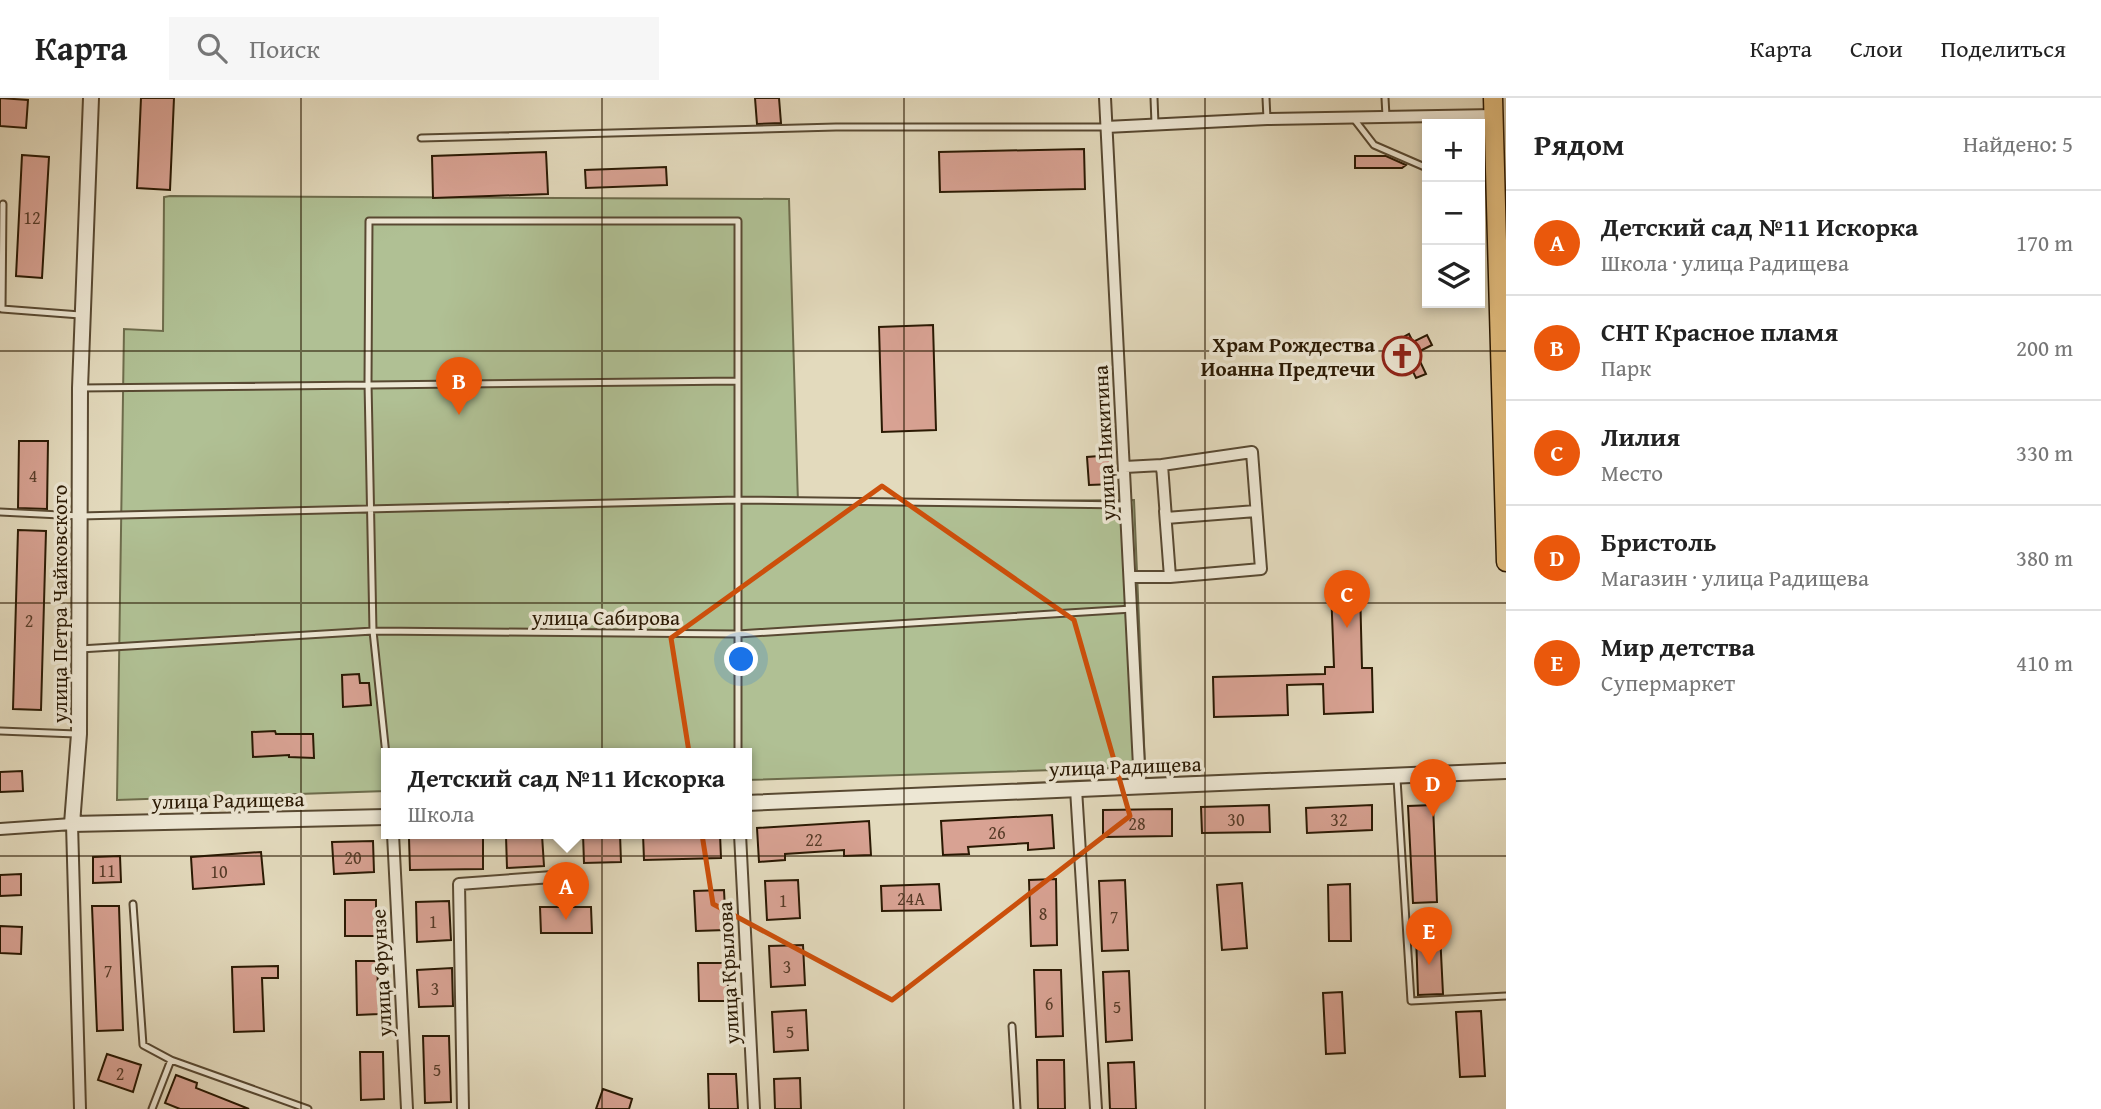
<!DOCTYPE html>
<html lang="ru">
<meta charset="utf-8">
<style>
:root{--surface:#fff;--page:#f6f6f6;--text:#222;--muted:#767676;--line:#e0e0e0;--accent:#ea580c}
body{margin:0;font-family:"Gentium Book Plus",serif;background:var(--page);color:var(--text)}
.controls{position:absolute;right:21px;top:21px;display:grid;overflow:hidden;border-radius:0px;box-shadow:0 4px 10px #0003}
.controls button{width:63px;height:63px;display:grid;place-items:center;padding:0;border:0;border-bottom:2px solid var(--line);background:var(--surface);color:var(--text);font:35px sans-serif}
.you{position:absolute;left:742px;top:562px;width:24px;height:24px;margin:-18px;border:5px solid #fff;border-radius:50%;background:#1a73e8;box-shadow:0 0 0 10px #1a73e833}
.badge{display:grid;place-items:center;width:46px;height:46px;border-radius:50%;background:var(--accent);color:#fff;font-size:23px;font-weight:700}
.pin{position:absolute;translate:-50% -58px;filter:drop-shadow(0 2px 4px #0008)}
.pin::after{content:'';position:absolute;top:37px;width:24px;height:21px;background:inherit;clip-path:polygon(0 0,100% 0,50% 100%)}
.popup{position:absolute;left:381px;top:650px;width:371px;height:91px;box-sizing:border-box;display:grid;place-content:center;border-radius:0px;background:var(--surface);filter:drop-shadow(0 2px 5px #0005);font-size:23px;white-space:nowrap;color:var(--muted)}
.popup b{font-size:26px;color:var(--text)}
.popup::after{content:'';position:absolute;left:50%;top:100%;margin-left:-14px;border:14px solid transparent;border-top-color:var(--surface)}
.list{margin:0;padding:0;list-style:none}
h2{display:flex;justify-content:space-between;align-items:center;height:91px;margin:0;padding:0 28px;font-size:30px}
h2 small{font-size:23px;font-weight:400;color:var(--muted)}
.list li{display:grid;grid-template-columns:46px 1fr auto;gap:21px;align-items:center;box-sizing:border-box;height:105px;padding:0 28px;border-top:2px solid var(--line)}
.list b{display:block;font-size:26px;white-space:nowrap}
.list p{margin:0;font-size:23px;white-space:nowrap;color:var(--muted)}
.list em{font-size:23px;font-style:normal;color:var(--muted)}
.icon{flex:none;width:38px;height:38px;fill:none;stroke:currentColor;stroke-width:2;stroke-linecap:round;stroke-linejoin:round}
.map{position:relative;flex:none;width:1506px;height:1011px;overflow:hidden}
header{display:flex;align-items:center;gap:42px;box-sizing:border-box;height:98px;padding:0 35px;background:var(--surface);border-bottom:2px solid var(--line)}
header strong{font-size:33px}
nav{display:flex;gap:38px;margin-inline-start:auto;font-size:24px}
.search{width:490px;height:63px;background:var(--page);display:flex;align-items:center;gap:18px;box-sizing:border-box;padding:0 24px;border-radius:0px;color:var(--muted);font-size:26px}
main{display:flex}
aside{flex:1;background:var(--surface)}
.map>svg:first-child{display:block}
.green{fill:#b0c094;stroke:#6d6c4c;stroke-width:2}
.building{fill:#d8a293;stroke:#2a1903;stroke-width:2}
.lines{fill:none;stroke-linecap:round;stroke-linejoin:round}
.service-casing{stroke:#584932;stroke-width:9}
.minor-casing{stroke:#584932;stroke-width:14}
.tertiary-casing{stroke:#584932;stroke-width:18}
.primary-casing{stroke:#2a1903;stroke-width:21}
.service{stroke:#ede7d4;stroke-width:5}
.minor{stroke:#ede7d4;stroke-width:10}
.tertiary{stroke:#ede7d4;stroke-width:14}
.primary{stroke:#e2bd7e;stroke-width:18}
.marked{fill:none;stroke:#cc4f0b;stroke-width:5;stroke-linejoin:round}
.grid{fill:none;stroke:#2a1903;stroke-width:2;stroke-opacity:0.55}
.labels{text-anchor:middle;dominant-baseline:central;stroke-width:7;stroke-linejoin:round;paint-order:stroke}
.number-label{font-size:18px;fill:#563b27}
.poi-label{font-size:21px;font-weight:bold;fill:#2a1903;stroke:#ede7d4;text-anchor:end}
.street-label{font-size:21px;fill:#2a1903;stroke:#ede7d4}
</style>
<header>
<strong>Карта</strong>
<div class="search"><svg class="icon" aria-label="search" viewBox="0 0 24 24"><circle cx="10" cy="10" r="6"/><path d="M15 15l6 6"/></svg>Поиск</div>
<nav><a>Карта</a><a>Слои</a><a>Поделиться</a></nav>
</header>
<main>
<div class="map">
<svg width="1506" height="1011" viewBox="0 0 1506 1011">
<rect width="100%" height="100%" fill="#e3dabd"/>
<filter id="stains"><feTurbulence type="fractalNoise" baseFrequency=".00286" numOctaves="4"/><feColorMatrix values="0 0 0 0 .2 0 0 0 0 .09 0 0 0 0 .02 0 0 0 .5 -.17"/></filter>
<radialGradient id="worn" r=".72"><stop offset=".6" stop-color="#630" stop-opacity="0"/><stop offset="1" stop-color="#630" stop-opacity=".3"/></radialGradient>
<!-- green -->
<path class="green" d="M170 98 789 101 798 405 1134 402 1145 669 746 682V656H386V693L117 702 124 231 163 233 164 99Z"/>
<!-- building -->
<path class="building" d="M0 0 28 2 26 30 0 28Z
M141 0H174L170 92 137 90Z
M755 0H779L781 25 757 26Z
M1084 51 1085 91 940 94 939 54Z
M546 54 548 96 433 100 432 58Z
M22 57 49 59 42 180 16 178Z
M1355 58H1386L1406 67 1402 70H1355Z
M666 69 667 87 586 90 585 72Z
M933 227 936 332 882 334 879 229Z
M1409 236 1413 244 1427 237 1432 247 1416 255 1426 276 1416 280 1406 259 1390 266 1385 256 1403 247 1400 241Z
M19 343H48L47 411 18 410Z
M1112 357 1114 386 1089 387 1087 359Z
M18 432 46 433 41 612 13 611Z
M1360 490 1362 570H1372L1373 614 1324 616 1323 586 1287 587 1288 617 1214 619 1213 579 1325 576V569H1334L1331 491Z
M359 576 360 585H369L371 607 343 609 342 577Z
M275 633 276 636H313L314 660 289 659V657L253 659 252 634Z
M22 673 23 693 0 694V674Z
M1269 707 1270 734 1202 735 1201 709Z
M1372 707V732L1307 735 1306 710Z
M1433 707 1437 804 1413 805 1408 708Z
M1172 711V738L1103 739V712Z
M1052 717 1054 750 1028 752V745L968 749 969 756 943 757 941 723Z
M869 723 871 757 844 758V752L785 756V762L759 764 757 730Z
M583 736H620L621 764 584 765Z
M643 736H720L721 760 644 762Z
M542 737 544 768 507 770 506 738Z
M483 739V771L410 772 409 740Z
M373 743 374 774 334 776 332 744Z
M261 754 264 786 193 791 191 759Z
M120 758 121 784 93 785V759Z
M21 776V797L0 798V777Z
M1056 781 1057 847 1031 848 1029 782Z
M798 782 800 820 767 822 765 783Z
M1125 782 1128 852 1102 853 1099 783Z
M1242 785 1247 850 1222 852 1217 787Z
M939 786 941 812 882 813 881 788Z
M1350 786 1351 843H1329L1328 787Z
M724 792 726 832 696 833 694 793Z
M345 802H376V838H345Z
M449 803 451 842 417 844 416 804Z
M92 808H119L123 932 97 933Z
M540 809H591L592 835H541Z
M0 828 22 829 21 856 0 855Z
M1440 835 1443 896 1418 897 1416 836Z
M803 847 805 887 771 889 769 848Z
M356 863H377L379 916 357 917Z
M698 865H728V903H699Z
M278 868V880H262L264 933 234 934 232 869Z
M452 870 453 908 419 909 417 872Z
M1034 872H1061L1063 938 1036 939Z
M1129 873 1132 942 1106 944 1103 874Z
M1342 894 1345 955 1326 956 1323 895Z
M806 912 808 952 774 954 772 914Z
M1481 913 1485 978 1460 979 1456 914Z
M423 938H449L451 1004 425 1005Z
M360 954H383L384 1001 361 1002Z
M107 956 141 967 133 994 98 982Z
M1037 962H1064L1065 1011H1038Z
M1134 964 1136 1011H1110L1108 965Z
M708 976H736L738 1011H709Z
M176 977 197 985 196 990 249 1011H180L165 1005Z
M800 980 801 1011H775L774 981Z
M603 991 632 1001 629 1011H596Z"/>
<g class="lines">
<defs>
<path id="service" d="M1154 0 1155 26
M1266 0 1267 21
M1385 0 1386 18
M1354 21 1374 47 1427 70
M421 40 836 29H1106
M3 106 2 211 80 217
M80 290 738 283
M0 414 80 418 738 402 1127 407
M80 551 373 533 738 536 1132 511
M0 633 76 636
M386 657 373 533 368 285 369 123H738V656
M1397 681 1411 903 1506 898
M133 806 143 947 171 962 152 1011
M1012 928 1017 1011
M171 962 308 1011"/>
<path id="minor" d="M1105 0 1140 688
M1106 29 1267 21 1494 17
M1125 369 1162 367V372
M1130 479H1170L1165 413
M1170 479 1261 471 1252 354 1162 367 1166 420 1256 413
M1076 691 1096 1011
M0 731 72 726 80 1011
M393 736 407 1011
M740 736 754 1011
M463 1011 459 786 566 778"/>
<path id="tertiary" d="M91 0 80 290 79 636 72 726 386 719
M746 705 1506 673"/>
<path id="primary" d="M1493 0 1506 464"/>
</defs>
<!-- service casing -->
<use href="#service" class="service-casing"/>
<!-- minor casing -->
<use href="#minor" class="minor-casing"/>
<!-- tertiary casing -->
<use href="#tertiary" class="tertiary-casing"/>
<!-- primary casing -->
<use href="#primary" class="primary-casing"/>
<!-- service -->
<use href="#service" class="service"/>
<!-- minor -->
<use href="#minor" class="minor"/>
<!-- tertiary -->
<use href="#tertiary" class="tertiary"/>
<!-- primary -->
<use href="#primary" class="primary"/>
</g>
<!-- marked area -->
<path class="marked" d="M882 388 1074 522 1130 718 892 902 713 806 671 540Z"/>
<!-- grid -->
<path class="grid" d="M301 0V1011M602 0V1011M904 0V1011M1205 0V1011M0 253H1506M0 505H1506M0 758H1506"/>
<!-- icons -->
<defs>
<symbol id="church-ring" viewBox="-11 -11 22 22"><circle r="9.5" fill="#ede7d4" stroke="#8f2418" stroke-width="1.5"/><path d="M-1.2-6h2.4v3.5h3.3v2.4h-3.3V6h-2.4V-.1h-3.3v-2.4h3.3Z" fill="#8f2418"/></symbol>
</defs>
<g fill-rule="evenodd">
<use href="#church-ring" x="1380" y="236" width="44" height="44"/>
</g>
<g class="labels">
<!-- number labels -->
<g class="number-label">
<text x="32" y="119">12</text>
<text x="33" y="377">4</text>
<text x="29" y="522">2</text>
<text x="1236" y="721">30</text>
<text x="1339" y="721">32</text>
<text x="1137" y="725">28</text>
<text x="997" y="734">26</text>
<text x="814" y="741">22</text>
<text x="353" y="759">20</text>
<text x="107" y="772">11</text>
<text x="219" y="773">10</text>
<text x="911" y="800">24А</text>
<text x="783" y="802">1</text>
<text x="1043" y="815">8</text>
<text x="1114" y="818">7</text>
<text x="433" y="823">1</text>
<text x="787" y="868">3</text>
<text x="108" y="872">7</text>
<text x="435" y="890">3</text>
<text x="1049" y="905">6</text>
<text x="1117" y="908">5</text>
<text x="790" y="933">5</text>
<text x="437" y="971">5</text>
<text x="120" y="975">2</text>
</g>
<!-- poi labels -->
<g class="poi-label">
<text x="1375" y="246">Храм Рождества<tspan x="1375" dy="24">Иоанна Предтечи</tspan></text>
</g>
<!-- street labels -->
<g class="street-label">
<text transform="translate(1104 345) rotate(-93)">улица Никитина</text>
<text transform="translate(59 506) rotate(-90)">улица Петра Чайковского</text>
<text x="606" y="519">улица Сабирова</text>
<text transform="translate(1125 668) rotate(-2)">улица Радищева</text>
<text transform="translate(228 702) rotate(-1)">улица Радищева</text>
<text transform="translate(381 875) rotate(-93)">улица Фрунзе</text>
<text transform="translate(728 875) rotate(-93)">улица Крылова</text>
</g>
</g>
<rect width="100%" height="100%" filter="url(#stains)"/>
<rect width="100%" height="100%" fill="url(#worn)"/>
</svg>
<div class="controls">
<button>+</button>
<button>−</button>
<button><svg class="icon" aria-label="layers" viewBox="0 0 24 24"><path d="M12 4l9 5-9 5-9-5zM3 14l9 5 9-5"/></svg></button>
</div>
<div class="you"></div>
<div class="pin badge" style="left:566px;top:822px">A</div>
<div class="popup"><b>Детский сад №11 Искорка</b>Школа</div>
<div class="pin badge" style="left:459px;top:317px">B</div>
<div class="pin badge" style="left:1347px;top:530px">C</div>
<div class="pin badge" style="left:1433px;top:719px">D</div>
<div class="pin badge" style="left:1429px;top:867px">E</div>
</div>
<aside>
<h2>Рядом<small>Найдено: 5</small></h2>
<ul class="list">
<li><span class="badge">A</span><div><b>Детский сад №11 Искорка</b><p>Школа · улица Радищева</p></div><em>170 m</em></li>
<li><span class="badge">B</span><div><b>СНТ Красное пламя</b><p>Парк</p></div><em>200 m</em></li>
<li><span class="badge">C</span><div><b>Лилия</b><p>Место</p></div><em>330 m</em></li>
<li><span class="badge">D</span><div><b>Бристоль</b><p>Магазин · улица Радищева</p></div><em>380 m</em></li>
<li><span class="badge">E</span><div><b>Мир детства</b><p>Супермаркет</p></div><em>410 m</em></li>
</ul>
</aside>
</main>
